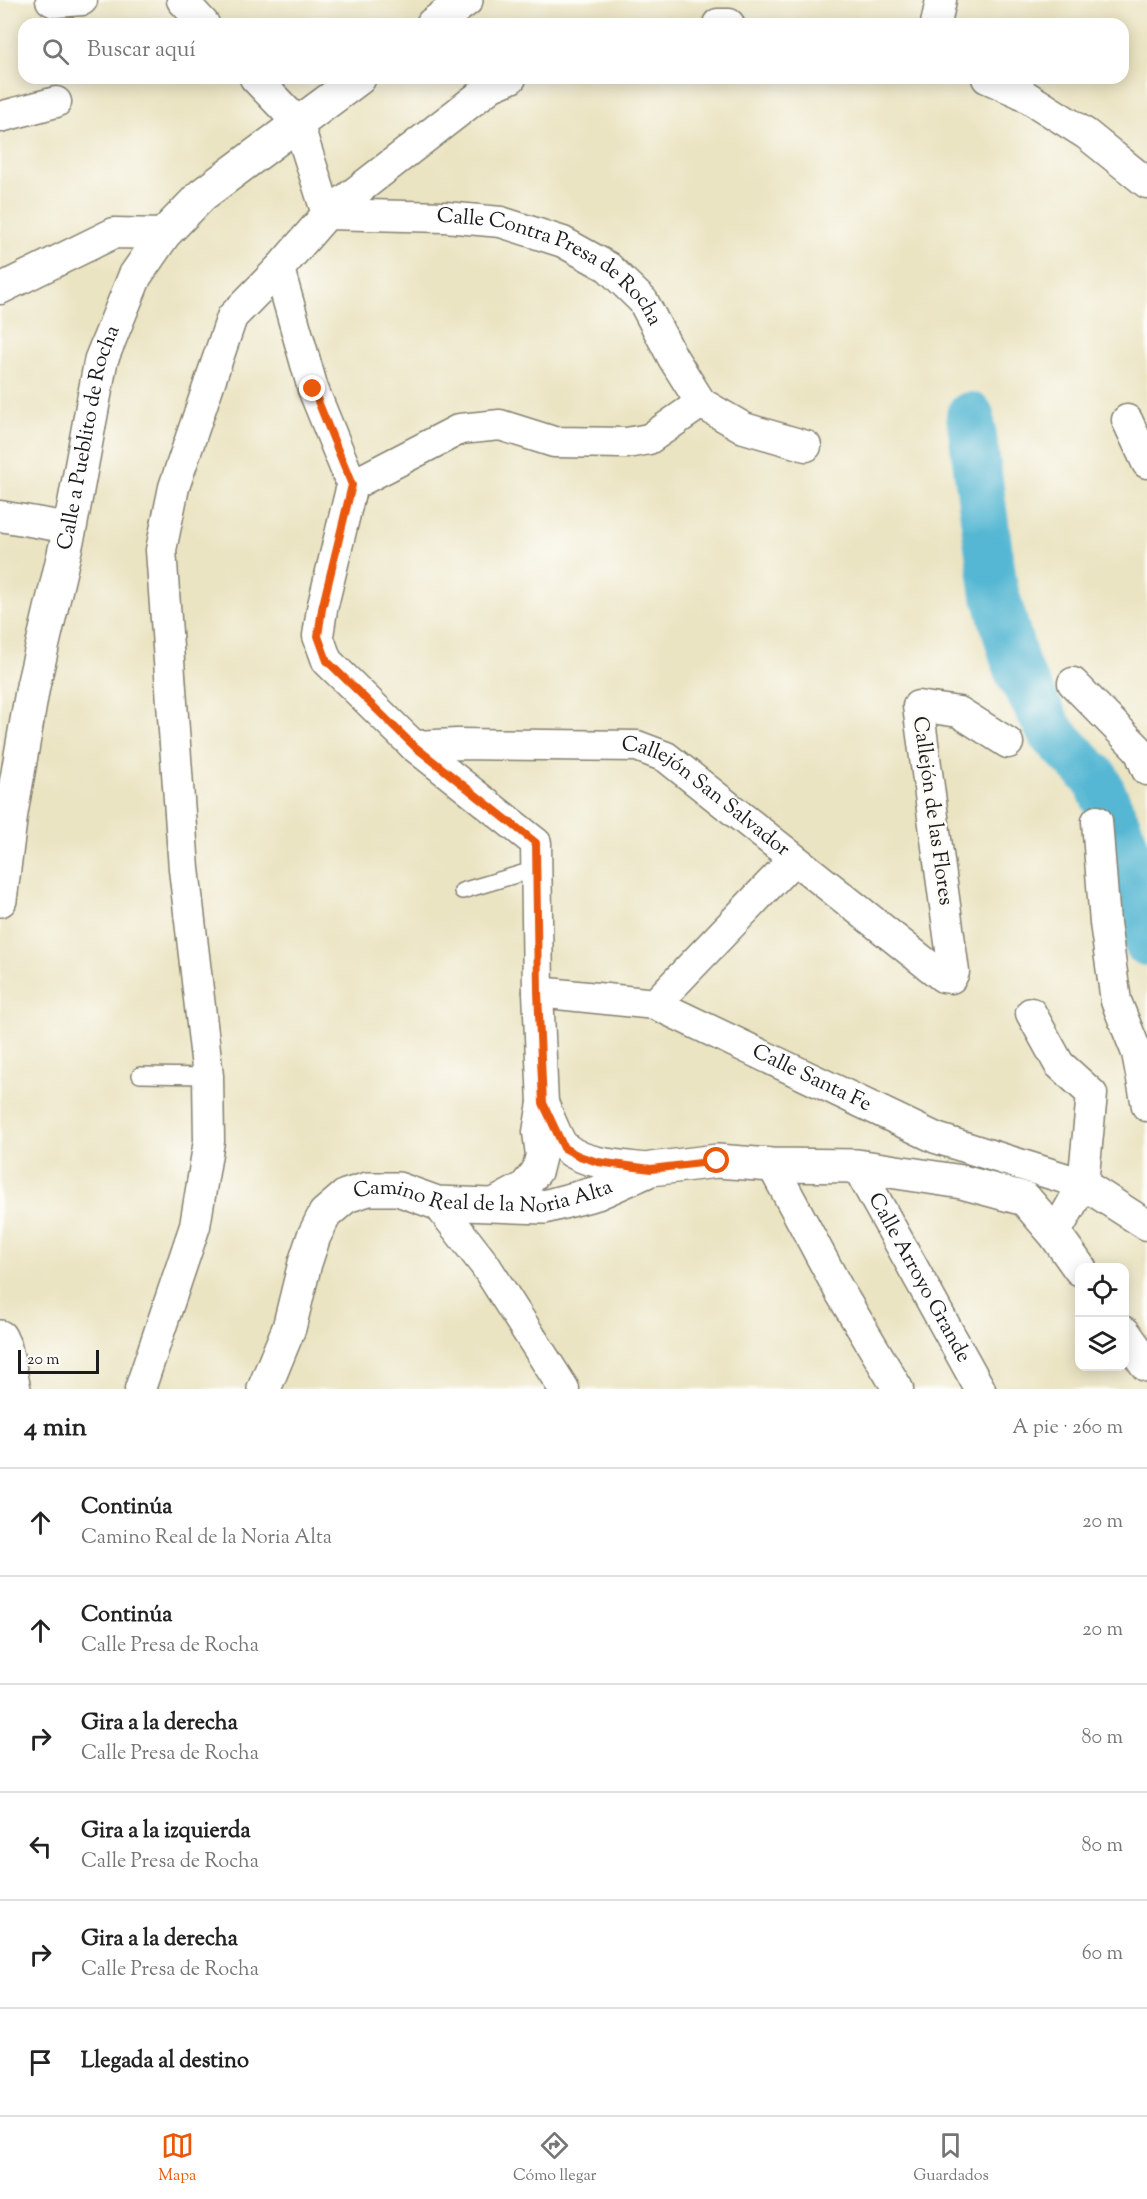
<!DOCTYPE html>
<html lang="es">
<meta charset="utf-8">
<style>
:root{--surface:#fff;--page:#f6f6f6;--text:#222;--muted:#767676;--line:#e0e0e0;--accent:#ea580c}
body{margin:0;font-family:"Sorts Mill Goudy",serif;background:var(--page);color:var(--text)}
.controls{position:absolute;right:18px;bottom:18px;display:grid;overflow:hidden;border-radius:12px;box-shadow:0 3px 15px #0003}
.controls button{width:54px;height:54px;display:grid;place-items:center;padding:0;border:0;border-bottom:2px solid var(--line);background:var(--surface);color:var(--text);font:30px sans-serif}
.scale{position:absolute;left:18px;bottom:15px;width:81px;box-sizing:border-box;padding-left:6px;border:3px solid #1c1c1c;border-top:0;font-size:16px;line-height:21px;white-space:nowrap;color:#1c1c1c;-webkit-text-stroke:4px #fdfcf7;paint-order:stroke}
.stop{position:absolute;width:18px;height:18px;margin:-14px;border:4px solid #ea580c;border-radius:50%;background:#fff}
.stop.end{background:#ea580c;border-color:#fff;box-shadow:0 2px 6px #0008}
.list{margin:0;padding:0;list-style:none}
h2{display:flex;justify-content:space-between;align-items:center;height:78px;margin:0;padding:0 24px;font-size:26px}
h2 small{font-size:20px;font-weight:400;color:var(--muted)}
.list li{display:grid;grid-template-columns:39px 1fr auto;gap:18px;align-items:center;box-sizing:border-box;height:108px;padding:0 24px;border-top:2px solid var(--line)}
.list b{display:block;font-size:22px;white-space:nowrap}
.list p{margin:0;font-size:20px;white-space:nowrap;color:var(--muted)}
.list em{font-size:20px;font-style:normal;color:var(--muted)}
.icon{flex:none;width:33px;height:33px;fill:none;stroke:currentColor;stroke-width:2;stroke-linecap:round;stroke-linejoin:round}
.map{position:relative;flex:none;width:1147px;height:1389px;overflow:hidden}
.search{position:absolute;background:var(--surface);box-shadow:0 3px 15px #0003;left:18px;right:18px;top:18px;height:66px;display:flex;align-items:center;gap:15px;box-sizing:border-box;padding:0 21px;border-radius:18px;color:var(--muted);font-size:22px}
.sheet{height:726px;background:var(--surface)}
nav{display:flex;justify-content:space-around;align-items:center;box-sizing:border-box;height:84px;border-top:2px solid var(--line);background:var(--surface);font-size:16px;color:var(--muted)}
nav a{display:grid;justify-items:center;gap:3px}
nav .on{color:var(--accent)}
.map>svg:first-child{display:block}
.lines{fill:none;stroke-linecap:round;stroke-linejoin:round}
.river{stroke:#54b7d3;stroke-width:48}
.service-casing{stroke:#848070;stroke-width:18}
.minor-casing{stroke:#848070;stroke-width:33}
.tertiary-casing{stroke:#848070;stroke-width:36}
.service{stroke:#fff;stroke-width:15}
.minor{stroke:#fff;stroke-width:30}
.tertiary{stroke:#fff;stroke-width:33}
.route{stroke:#ea580c;stroke-width:8}
.labels{text-anchor:middle;dominant-baseline:central;stroke-width:5;stroke-linejoin:round;paint-order:stroke}
.street-label{font-size:21px;fill:#1c1c1c;stroke:#fdfcf7}
</style>
<div class="map">
<svg width="1147" height="1389" viewBox="0 0 1147 1389">
<rect width="100%" height="100%" fill="#fdfcf7"/>
<filter id="ink" filterUnits="userSpaceOnUse"><feTurbulence type="fractalNoise" baseFrequency=".0167" numOctaves="2"/><feDisplacementMap in="SourceGraphic" scale="12" xChannelSelector="R" yChannelSelector="G"/><feConvolveMatrix kernelMatrix="1 2 1 2 8 2 1 2 1" color-interpolation-filters="sRGB"/></filter>
<filter id="wash" filterUnits="userSpaceOnUse"><feTurbulence type="fractalNoise" baseFrequency=".008" numOctaves="4" result="noise"/><feDisplacementMap in="SourceGraphic" scale="24" xChannelSelector="R" yChannelSelector="G"/><feGaussianBlur stdDeviation="1.35" result="paint"/><feColorMatrix in="noise" values="0 0 0 0 0 0 0 0 0 0 0 0 0 0 0 0 0 1.4 0 .05"/><feComposite in="paint" operator="in"/></filter>
<g filter="url(#wash)">
<rect width="100%" height="100%" fill="#ebe4c3"/>
<g class="lines">
<!-- river -->
<path class="river" d="M970 416 994 589 1017 669 1051 732 1096 779 1123 839 1147 942"/>
</g>
</g>
<g filter="url(#ink)">
<g class="lines">
<defs>
<path id="service" d="M462 891 536 869
M140 1075 208 1076"/>
<g id="minor">
<path d="M51 0 55 2 82 0"/>
<path d="M182 0 204 24"/>
<path d="M718 24H729"/>
<path d="M936 24 941 0"/>
<path d="M255 78 298 123 327 214"/>
<path d="M987 78 1021 93 1086 134 1147 183"/>
<path d="M0 117 56 102"/>
<path id="s1" d="M327 214 445 217 501 222 563 242 608 267 643 301 673 358 701 403 744 428 806 446"/>
<path d="M279 269 313 389 352 485 322 609 318 636 327 661 414 746 536 843 538 992 543 1103 538 1132 541 1155 537 1171 524 1187 491 1205"/>
<path d="M0 289 114 233 164 234"/>
<path d="M1127 420 1147 463"/>
<path d="M352 485 460 429 500 425 554 442 627 443 649 439 701 403"/>
<path d="M0 516 70 528"/>
<path d="M1073 683 1139 750 1147 770"/>
<path id="s2" d="M414 746 457 744 637 746 666 757 943 977 951 978 954 972 918 706 959 712 1008 743"/>
<path d="M1097 821 1105 923 1116 1001 1137 1053 1147 1106"/>
<path id="s3" d="M538 992 655 1004 936 1138 1083 1184 1147 1225"/>
<path d="M655 1004 793 860"/>
<path d="M1031 1013 1059 1064 1092 1094 1083 1184 1055 1234"/>
<path d="M543 1103C547 1112 559 1143 566 1148 585 1165 627 1166 651 1169"/>
<path d="M772 1165 840 1292 898 1389"/>
<path id="s4" d="M857 1166 980 1389"/>
<path d="M437 1203 485 1265 564 1389"/>
<path d="M140 1389 195 1226 209 1141 208 1076 184 869 161 550 174 487 232 317 279 269 327 214 492 86 511 78"/>
</g>
<g id="tertiary">
<path d="M433 24 466 0"/>
<path id="s5" d="M0 900 11 813 33 686 70 528 101 360 135 276 164 234 202 195 359 78"/>
<path d="M1124 1333 1147 1365"/>
<path d="M0 1337 5 1348 14 1389"/>
<path id="s6" d="M264 1389 289 1328 305 1263 314 1236 325 1214 346 1196 368 1189H398L437 1203 544 1207 597 1193 651 1169 717 1161 772 1165 857 1166 962 1182 1025 1199 1055 1234 1080 1269"/>
</g>
</defs>
<!-- service casing -->
<use href="#service" class="service-casing"/>
<!-- minor casing -->
<use href="#minor" class="minor-casing"/>
<!-- tertiary casing -->
<use href="#tertiary" class="tertiary-casing"/>
<!-- service -->
<use href="#service" class="service"/>
<!-- minor -->
<use href="#minor" class="minor"/>
<!-- tertiary -->
<use href="#tertiary" class="tertiary"/>
</g>
</g>
<g class="lines" filter="url(#ink)">
<!-- route -->
<path class="route" d="M313 389 352 485 322 609 318 636 327 661 414 746 536 843 538 992 543 1103 564 1148 579 1156 598 1162 651 1169 717 1161"/>
</g>
<g class="labels">
<!-- street labels -->
<g class="street-label">
<text stroke="none"><textPath href="#s1" startOffset="238">Calle Contra Presa de Rocha</textPath></text>
<text stroke="none"><textPath href="#s5" startOffset="471">Calle a Pueblito de Rocha</textPath></text>
<text stroke="none"><textPath href="#s2" startOffset="308">Callejón San Salvador</textPath></text>
<text transform="translate(932 811) rotate(82)">Callejón de las Flores</text>
<text stroke="none"><textPath href="#s3" startOffset="291">Calle Santa Fe</textPath></text>
<text stroke="none"><textPath href="#s6" startOffset="354">Camino Real de la Noria Alta</textPath></text>
<text stroke="none"><textPath href="#s4" startOffset="128">Calle Arroyo Grande</textPath></text>
</g>
</g>
</svg>
<div class="controls">
<button><svg class="icon" aria-label="locate" viewBox="0 0 24 24"><circle cx="12" cy="12" r="6"/><path d="M12 2v4M12 18v4M2 12h4M18 12h4"/></svg></button>
<button><svg class="icon" aria-label="layers" viewBox="0 0 24 24"><path d="M12 4l9 5-9 5-9-5zM3 14l9 5 9-5"/></svg></button>
</div>
<div class="scale">20 m</div>
<div class="stop" style="left:717px;top:1161px"></div>
<div class="stop end" style="left:313px;top:389px"></div>
<div class="search"><svg class="icon" aria-label="search" viewBox="0 0 24 24"><circle cx="10" cy="10" r="6"/><path d="M15 15l6 6"/></svg>Buscar aquí</div>
</div>
<section class="sheet">
<h2>4 min<small>A pie · 260 m</small></h2>
<ul class="list">
<li><svg class="icon" aria-label="ahead" viewBox="0 0 24 24"><path d="M12 20V5M6 11l6-6 6 6"/></svg><div><b>Continúa</b><p>Camino Real de la Noria Alta</p></div><em>20 m</em></li>
<li><svg class="icon" aria-label="ahead" viewBox="0 0 24 24"><path d="M12 20V5M6 11l6-6 6 6"/></svg><div><b>Continúa</b><p>Calle Presa de Rocha</p></div><em>20 m</em></li>
<li><svg class="icon" aria-label="right" viewBox="0 0 24 24"><path d="M7 20v-9h11M14 6l5 5-5 5"/></svg><div><b>Gira a la derecha</b><p>Calle Presa de Rocha</p></div><em>80 m</em></li>
<li><svg class="icon" aria-label="left" viewBox="0 0 24 24"><path d="M17 20v-9H6M10 6l-5 5 5 5"/></svg><div><b>Gira a la izquierda</b><p>Calle Presa de Rocha</p></div><em>80 m</em></li>
<li><svg class="icon" aria-label="right" viewBox="0 0 24 24"><path d="M7 20v-9h11M14 6l5 5-5 5"/></svg><div><b>Gira a la derecha</b><p>Calle Presa de Rocha</p></div><em>60 m</em></li>
<li><svg class="icon" aria-label="arrive" viewBox="0 0 24 24"><path d="M6 21V4h12l-3 4 3 4H6"/></svg><div><b>Llegada al destino</b></div></li>
</ul>
</section>
<nav>
<a class="on"><svg class="icon" aria-label="map" viewBox="0 0 24 24"><path d="M3 6l6-2 6 2 6-2v14l-6 2-6-2-6 2zM9 4v14M15 6v14"/></svg>Mapa</a>
<a><svg class="icon" aria-label="directions" viewBox="0 0 24 24"><path d="M12 3l9 9-9 9-9-9zM9 14v-3h6M13 9l2 2-2 2"/></svg>Cómo llegar</a>
<a><svg class="icon" aria-label="saved" viewBox="0 0 24 24"><path d="M7 4h10v16l-5-4-5 4z"/></svg>Guardados</a>
</nav>
